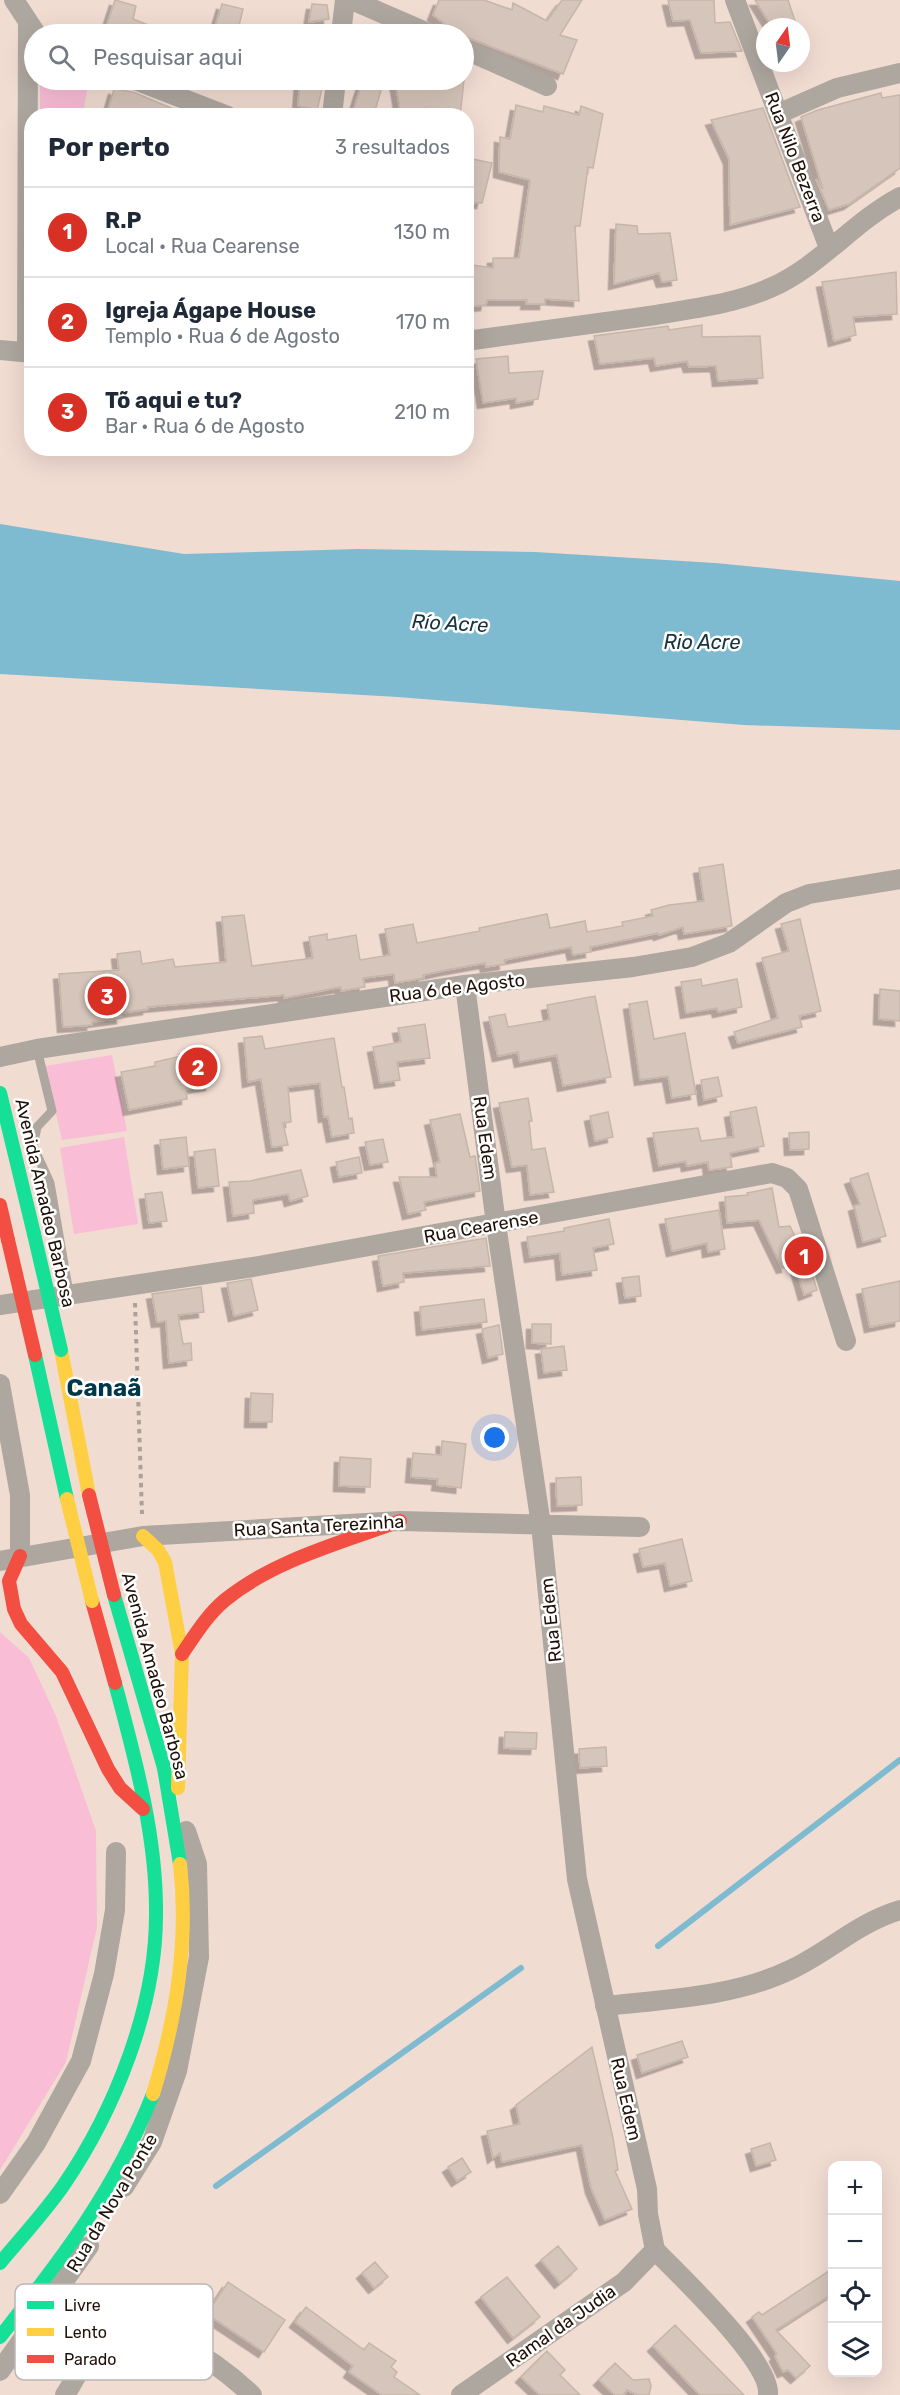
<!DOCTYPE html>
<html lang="pt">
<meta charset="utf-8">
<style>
:root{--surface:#fff;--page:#f6f6f7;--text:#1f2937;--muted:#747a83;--line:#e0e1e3;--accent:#d93025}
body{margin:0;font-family:Rubik,sans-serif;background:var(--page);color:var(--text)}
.controls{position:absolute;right:18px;bottom:18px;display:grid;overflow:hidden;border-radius:12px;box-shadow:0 6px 24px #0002}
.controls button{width:54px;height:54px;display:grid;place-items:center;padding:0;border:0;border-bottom:2px solid var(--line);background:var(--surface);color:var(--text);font:30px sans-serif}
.compass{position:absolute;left:756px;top:18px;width:54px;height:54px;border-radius:50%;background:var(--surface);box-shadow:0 6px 24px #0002;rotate:14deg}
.you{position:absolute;left:495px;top:1438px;width:21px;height:21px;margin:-15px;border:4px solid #fff;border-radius:50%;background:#1a73e8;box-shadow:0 0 0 9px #1a73e833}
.badge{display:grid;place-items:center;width:39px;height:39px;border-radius:50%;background:var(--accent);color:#fff;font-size:20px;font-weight:700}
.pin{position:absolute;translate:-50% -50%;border:3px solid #fff;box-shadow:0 2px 6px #0006}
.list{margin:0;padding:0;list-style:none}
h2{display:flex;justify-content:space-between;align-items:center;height:78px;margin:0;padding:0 24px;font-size:26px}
h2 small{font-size:20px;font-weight:400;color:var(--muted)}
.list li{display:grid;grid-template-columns:39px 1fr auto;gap:18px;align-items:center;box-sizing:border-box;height:90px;padding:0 24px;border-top:2px solid var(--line)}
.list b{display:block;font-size:22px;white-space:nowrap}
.list p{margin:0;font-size:20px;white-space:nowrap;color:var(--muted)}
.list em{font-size:20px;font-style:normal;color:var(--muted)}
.icon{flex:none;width:33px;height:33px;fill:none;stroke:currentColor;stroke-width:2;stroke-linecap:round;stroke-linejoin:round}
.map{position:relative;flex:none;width:900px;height:2395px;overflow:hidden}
.search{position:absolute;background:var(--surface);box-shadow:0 6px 24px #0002;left:24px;top:24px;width:450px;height:66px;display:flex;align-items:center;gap:15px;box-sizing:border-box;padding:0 21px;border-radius:33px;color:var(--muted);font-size:22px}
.panel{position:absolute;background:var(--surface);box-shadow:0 6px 24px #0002;left:24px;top:108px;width:450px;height:348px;border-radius:24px}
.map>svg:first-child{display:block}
.green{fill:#f9bdd5}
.water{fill:#7ebad0}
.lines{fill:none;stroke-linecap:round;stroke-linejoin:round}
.stream{stroke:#7ebad0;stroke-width:6}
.building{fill:#d5c5ba;stroke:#c6b6aa;stroke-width:1.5;filter:url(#shadow)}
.path{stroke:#aba19b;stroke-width:4;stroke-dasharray:4.5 4.5;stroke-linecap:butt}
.lane{stroke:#ada79f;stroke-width:9}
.street{stroke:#ada79f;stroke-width:20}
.fast{stroke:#16e098;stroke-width:14}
.slow{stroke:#ffcf43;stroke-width:14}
.jam{stroke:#f24e42;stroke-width:14}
.fast-bridge{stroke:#16e098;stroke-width:14}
.slow-bridge{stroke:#ffcf43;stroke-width:14}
.jam-bridge{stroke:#f24e42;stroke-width:14}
.labels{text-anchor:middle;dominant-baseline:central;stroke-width:5;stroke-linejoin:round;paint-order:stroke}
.street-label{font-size:18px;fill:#201008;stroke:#fff}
.water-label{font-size:20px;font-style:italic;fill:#16333e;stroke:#fff}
.district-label{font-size:24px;font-weight:bold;fill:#003849;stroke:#fff}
.key{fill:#fff;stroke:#bcb7b5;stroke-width:1.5}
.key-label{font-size:16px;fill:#201008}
</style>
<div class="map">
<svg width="900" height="2395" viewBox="0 0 900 2395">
<defs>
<filter id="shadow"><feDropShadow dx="-5.5" dy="5.5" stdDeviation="0" flood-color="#0004"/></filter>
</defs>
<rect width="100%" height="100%" fill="#f1dcd2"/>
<!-- green -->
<path class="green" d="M40 80H74L88 83 83 115H40Z
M112 1055 127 1131 62 1140 45 1066Z
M124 1137 138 1224 74 1234 60 1148Z
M0 1632 29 1658 56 1716 96 1831 97 1927 66 2062 0 2170Z"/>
<!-- water -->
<path class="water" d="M0 524 184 554 358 549 535 552 715 563 900 581V730L744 725 398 697 0 674Z"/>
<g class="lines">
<!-- stream -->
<path class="stream" d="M658 1946 900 1760
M216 2186 521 1968"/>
</g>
<!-- building -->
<path class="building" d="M115 0 136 6 133 19 171 34H104Z
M439 0H484L512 10 513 3 547 21 562 0H582L560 35 577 40 563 74 458 34 433 15Z
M668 0H714L715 23 730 22 742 51 701 53 690 20 673 21Z
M755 0H788L797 27H772Z
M222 4 243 9 237 34H213Z
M312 4 327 5 329 19 309 22Z
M300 80H324L317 110 298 106Z
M363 80H384L374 114 354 108Z
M395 80H464L460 116H446L426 108 424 116H401Z
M114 89 133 92 190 116H136L108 110Z
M881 93 882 98 900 95V168L849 204 829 210 816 179 823 189 801 117 818 110Z
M516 105 543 112 544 106 579 115 581 106 603 114 593 168 588 167 580 226H575L579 301 545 299V304H526L527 300H487L486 305 466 307V264L493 268V258H519L530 180 499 172 500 137 510 139Z
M763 108 800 207 730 225 729 159 711 120Z
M468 158 492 163 482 203 466 202Z
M616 224 637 226 638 234 670 233 677 280 662 282 659 273 614 284Z
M896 272 897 314 853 317 856 335 834 341 822 282Z
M702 325V337L760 336 763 378 718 381 716 366 689 367 687 361 656 366 654 358 600 364 594 336 668 326 669 330Z
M508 356 509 373 543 371 538 399 516 403V398L483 403 476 359Z
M723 864 732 926 684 934 683 927 659 935 658 933 590 947 591 952 573 955 571 947 504 960 505 964 486 967 485 963 446 970 423 975 424 978 395 983 394 974 363 978 365 987 341 991V987L284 998V995L148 1007V1009L121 1013 122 1018 92 1022V1025L63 1027 59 974 119 970 117 954 140 951 142 964 173 959 175 967 226 962 222 917 244 915 252 966 313 958 309 937 327 934V940L356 935 360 960 390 955 385 929 413 924 417 943 480 931 479 928 547 914 550 928 585 921 587 932 623 926 622 922 653 916 651 910 669 905 704 901 699 868Z
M800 919 821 1011 799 1016 802 1027 738 1043 734 1032 778 1018 762 958 789 951 781 924Z
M701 979 702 986 737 979 742 1007 718 1012 717 1008 686 1013 681 982Z
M880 989 900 991V1021L879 1019Z
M595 996 611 1077 563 1086 557 1055 520 1062 518 1052 498 1056 489 1017 505 1014 508 1027 550 1020 547 1005Z
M647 1001 654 1039 685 1033 696 1094 672 1098 668 1076 640 1080 629 1004Z
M425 1024 430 1058 397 1062 400 1080 380 1083 373 1047 401 1042 398 1028Z
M262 1036 265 1049 334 1038 342 1087H344L349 1119 352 1118 354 1133 332 1137 328 1116 324 1117 320 1083 288 1087 291 1122 283 1123 288 1145 272 1147 261 1079 248 1082 244 1038Z
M205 1046 211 1085 186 1089 187 1099 129 1110 121 1072 155 1066V1062L186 1055 185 1049Z
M718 1077 722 1096 704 1100 701 1080Z
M528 1098 532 1121H529L532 1150 545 1148 554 1192 530 1195 527 1165 512 1167 499 1103Z
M756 1107 764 1146 730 1153 732 1167 709 1170 708 1162 687 1166 686 1161 659 1166 653 1133 698 1128 701 1141 734 1137 730 1112Z
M608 1112 613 1137 595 1141 590 1116Z
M460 1114 470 1157 475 1156 480 1191 424 1202 426 1210 408 1214 399 1177H437L435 1163 440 1162 430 1120Z
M809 1132V1149L790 1150 789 1133Z
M186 1137 189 1166 163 1169 160 1140Z
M383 1139 388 1162 370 1165 365 1142Z
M215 1149 219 1186 198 1188 194 1152Z
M359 1157 362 1173 339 1177 336 1162Z
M301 1170 308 1196 290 1201 288 1194 253 1200 254 1213 233 1216 229 1182 250 1181Z
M868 1173 886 1236 863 1242 854 1206 860 1204 850 1179Z
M772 1188 779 1227 790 1226 797 1241 783 1248 787 1267 782 1268 759 1220 727 1223 725 1197 748 1195 747 1193Z
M162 1192 167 1221 149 1223 145 1194Z
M719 1210 725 1249 708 1252 707 1243 672 1251 665 1219Z
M609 1219 614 1244 593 1248 597 1270 562 1275 560 1253 530 1257 527 1237 564 1231V1228Z
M486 1238 490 1266 403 1273 404 1282 383 1286 378 1256Z
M804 1246 817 1290 804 1295 791 1250Z
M639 1276 641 1296 625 1298 622 1278Z
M251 1279 258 1310 234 1316 227 1283Z
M900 1281V1321L870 1327 862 1289Z
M201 1287 204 1312 178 1315 183 1344 191 1343 192 1360 169 1363 166 1321 157 1322 152 1294Z
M484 1299 487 1322 422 1330 420 1307Z
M532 1324H551V1344L532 1343Z
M499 1325 503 1354 488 1358 482 1329Z
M564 1346 567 1370 544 1373 541 1349Z
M251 1393 273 1394 272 1422H250Z
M442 1441 466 1444 461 1488 437 1485 438 1479 411 1477 413 1453 441 1455Z
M340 1457 371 1459 370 1487 339 1486Z
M581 1477 582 1505 557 1506 556 1478Z
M682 1539 692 1581 670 1586 665 1563 643 1567 639 1549Z
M505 1732 537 1733 536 1749 504 1748Z
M606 1747 607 1766 580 1768 579 1749Z
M682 2041 688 2057 642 2073 637 2055Z
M592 2047 613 2138 618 2170 615 2171 632 2209 605 2220 591 2188 582 2145 502 2162 500 2153 493 2158 487 2131 520 2124 516 2105Z
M770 2143 776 2160 756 2166 751 2149Z
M462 2158 471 2172 457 2181 448 2167Z
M558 2246 577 2269 560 2283 541 2260Z
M375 2262 388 2277 374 2288 362 2273Z
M832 2269V2294L776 2330 810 2366 796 2378 788 2370 783 2372 775 2356 777 2354 752 2317 759 2312 762 2315Z
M507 2277 540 2317 513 2338 481 2297Z
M228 2282 285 2320 264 2352 207 2314Z
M306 2307 364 2350 369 2343 396 2361 391 2367 397 2372 394 2377 420 2395H382L349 2372 353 2366 295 2322Z
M675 2325 744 2395H700L653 2346Z
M547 2351 565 2370 560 2375 580 2395H540L521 2377Z
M615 2363 633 2380 649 2379 651 2386 649 2395H638L627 2390 623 2395H615L599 2380Z"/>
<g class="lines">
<!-- path -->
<path class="path" d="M135 1303 142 1514"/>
<!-- lane -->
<path class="lane" d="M37 1049 52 1111 37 1127 33 1146 50 1183 69 1293"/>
<!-- street -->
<path class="street" d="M14 0 35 32
M352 0 430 34
M735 0 829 248
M341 34 345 0
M464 49 547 86
M135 80 228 116
M778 114 837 88 900 73
M332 116 336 80
M466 341C530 332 593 324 656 315 695 308 734 304 770 288 819 267 853 222 900 197
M0 350 32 353
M27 353 28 21
M465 985 496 1224 541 1525 577 1879 647 2189 648 2214 655 2250
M0 1057 37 1049 465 985 633 967 692 957 729 943 786 903 809 894 900 879
M0 1305 253 1267 772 1173 787 1178 798 1189 846 1341
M0 1384 20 1495V1556
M0 1561 143 1536 400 1521 640 1527
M605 2006C667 1999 735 1997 792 1969 830 1951 859 1922 900 1910
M124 2187 152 2142 177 2071 199 1957 197 1864 186 1831
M0 2194 36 2143 81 2061 104 1974 115 1910 116 1852
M655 2250C680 2276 772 2362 768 2395
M0 2371 89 2246
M65 2395C76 2378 86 2355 102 2342 146 2307 221 2366 252 2395
M461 2395 624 2282 655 2250"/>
<!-- fast -->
<path class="fast" d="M0 1093 34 1234
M35 1355 67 1499
M114 1595 164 1768 180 1864
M0 2263C21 2238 44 2213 63 2186 115 2110 156 2007 156 1915 157 1837 135 1758 115 1683
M0 2337C63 2257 115 2190 153 2094"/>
<!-- slow -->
<path class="slow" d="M61 1350 89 1495
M143 1536 158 1550 165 1562 182 1654 178 1788
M153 2094C176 2018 189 1943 180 1864"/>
<!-- jam -->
<path class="jam" d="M0 1205 8 1240
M20 1556 9 1581 14 1609 21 1624 62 1672 108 1769 120 1788 143 1809
M92 1601 115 1683
M182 1654C195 1635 207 1615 225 1600 274 1560 341 1543 400 1521"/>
<!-- fast-bridge -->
<path class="fast-bridge" d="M34 1234 61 1350"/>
<!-- slow-bridge -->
<path class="slow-bridge" d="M67 1499 92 1601"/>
<!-- jam-bridge -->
<path class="jam-bridge" d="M8 1240 35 1355
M89 1495 114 1595"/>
</g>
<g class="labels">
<!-- street labels -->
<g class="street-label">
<text transform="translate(795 157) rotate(69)">Rua Nilo Bezerra</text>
<text transform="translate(457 988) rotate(-7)">Rua 6 de Agosto</text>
<text transform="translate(485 1138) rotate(82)">Rua Edem</text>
<text transform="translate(45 1203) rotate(77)">Avenida Amadeo Barbosa</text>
<text transform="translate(481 1227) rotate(-10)">Rua Cearense</text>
<text transform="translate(319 1526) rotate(-3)">Rua Santa Terezinha</text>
<text transform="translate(551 1620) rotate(-96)">Rua Edem</text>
<text transform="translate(155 1676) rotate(75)">Avenida Amadeo Barbosa</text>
<text transform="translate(626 2099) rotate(77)">Rua Edem</text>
<text transform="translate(112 2203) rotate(-59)">Rua da Nova Ponte</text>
<text transform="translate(561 2326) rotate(-35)">Ramal da Judia</text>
</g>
<!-- water labels -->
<g class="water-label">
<text transform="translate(450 623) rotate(3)">Río Acre</text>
<text x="702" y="642">Rio Acre</text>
</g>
<!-- district labels -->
<g class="district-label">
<text x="104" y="1388">Canaã</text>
</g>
</g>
<!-- legend -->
<rect x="15" y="2284" width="198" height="96" rx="9" class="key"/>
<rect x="27" y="2301" width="27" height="8" fill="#16e098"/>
<rect x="27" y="2328" width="27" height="8" fill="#ffcf43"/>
<rect x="27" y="2355" width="27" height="8" fill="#f24e42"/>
<g class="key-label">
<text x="64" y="2311">Livre</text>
<text x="64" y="2338">Lento</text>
<text x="64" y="2365">Parado</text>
</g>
</svg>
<div class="controls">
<button>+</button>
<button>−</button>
<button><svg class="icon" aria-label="locate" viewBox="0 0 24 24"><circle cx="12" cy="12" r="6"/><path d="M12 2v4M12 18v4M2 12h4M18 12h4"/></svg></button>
<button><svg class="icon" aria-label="layers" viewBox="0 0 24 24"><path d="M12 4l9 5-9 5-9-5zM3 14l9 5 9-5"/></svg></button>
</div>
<svg class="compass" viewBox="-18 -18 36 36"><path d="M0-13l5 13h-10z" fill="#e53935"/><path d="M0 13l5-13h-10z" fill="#747a83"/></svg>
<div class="you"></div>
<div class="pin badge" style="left:804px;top:1256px">1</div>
<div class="pin badge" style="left:198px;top:1067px">2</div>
<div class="pin badge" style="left:107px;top:996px">3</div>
<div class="search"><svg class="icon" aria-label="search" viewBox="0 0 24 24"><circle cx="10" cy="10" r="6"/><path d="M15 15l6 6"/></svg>Pesquisar aqui</div>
<section class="panel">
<h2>Por perto<small>3 resultados</small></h2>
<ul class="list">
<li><span class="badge">1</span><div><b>R.P</b><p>Local · Rua Cearense</p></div><em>130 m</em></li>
<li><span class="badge">2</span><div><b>Igreja Ágape House</b><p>Templo · Rua 6 de Agosto</p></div><em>170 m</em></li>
<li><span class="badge">3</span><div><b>Tõ aqui e tu?</b><p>Bar · Rua 6 de Agosto</p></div><em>210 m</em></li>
</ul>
</section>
</div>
